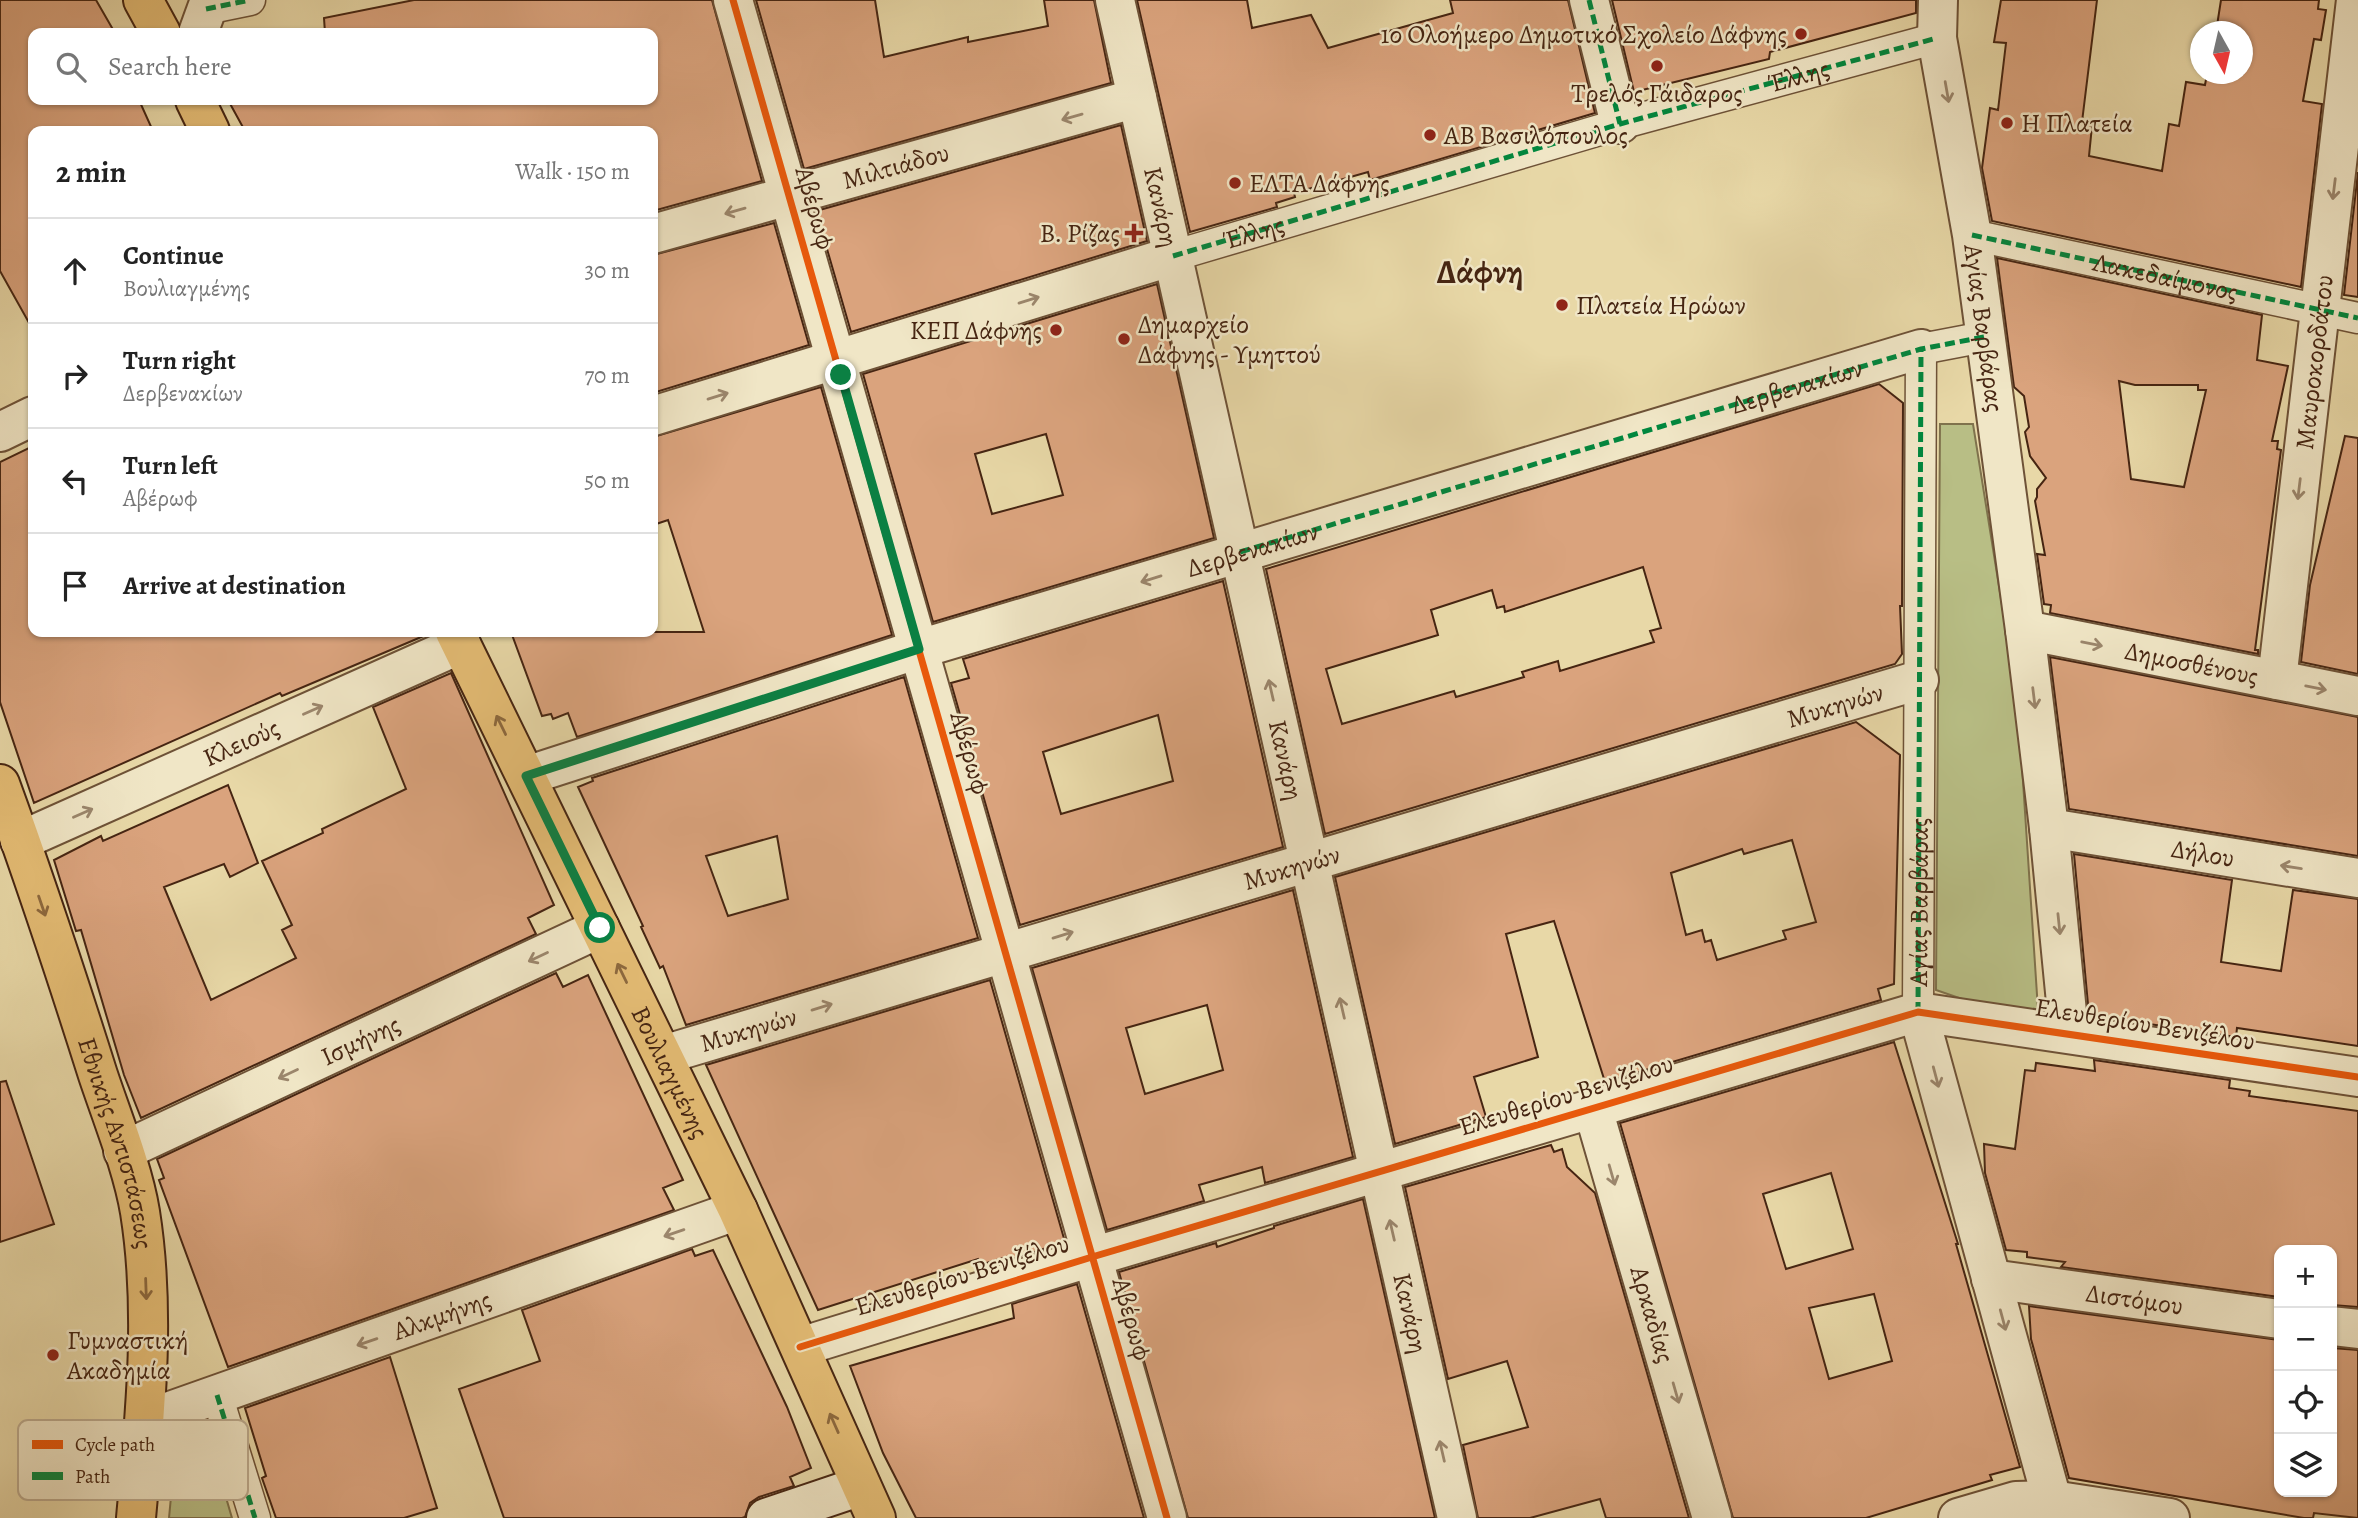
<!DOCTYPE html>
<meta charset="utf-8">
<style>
:root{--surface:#fff;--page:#f2f2f2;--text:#222;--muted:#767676;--line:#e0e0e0}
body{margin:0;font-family:Alegreya,serif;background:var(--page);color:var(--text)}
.controls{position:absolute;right:21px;bottom:21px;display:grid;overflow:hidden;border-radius:14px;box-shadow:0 2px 5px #0004}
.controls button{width:63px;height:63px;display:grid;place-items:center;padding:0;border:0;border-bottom:2px solid var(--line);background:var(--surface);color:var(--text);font:35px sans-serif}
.compass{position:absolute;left:2190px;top:21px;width:63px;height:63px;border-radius:50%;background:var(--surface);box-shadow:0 2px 5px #0004;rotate:172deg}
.stop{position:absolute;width:21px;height:21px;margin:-16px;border:5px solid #0b8043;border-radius:50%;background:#fff}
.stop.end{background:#0b8043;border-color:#fff;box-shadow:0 2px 7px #0008}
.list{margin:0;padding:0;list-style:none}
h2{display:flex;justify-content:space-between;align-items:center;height:91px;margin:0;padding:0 28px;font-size:30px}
h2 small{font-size:23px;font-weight:400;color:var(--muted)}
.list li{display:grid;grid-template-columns:46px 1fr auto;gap:21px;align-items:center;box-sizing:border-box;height:105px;padding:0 28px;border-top:2px solid var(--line)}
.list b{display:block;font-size:26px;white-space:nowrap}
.list p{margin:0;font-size:23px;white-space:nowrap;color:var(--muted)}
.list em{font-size:23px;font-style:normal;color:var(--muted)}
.icon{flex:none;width:38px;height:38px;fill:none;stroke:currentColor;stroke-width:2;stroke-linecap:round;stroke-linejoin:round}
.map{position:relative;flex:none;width:2358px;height:1518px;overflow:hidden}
.search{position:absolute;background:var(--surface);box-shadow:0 2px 5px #0004;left:28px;top:28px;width:630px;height:77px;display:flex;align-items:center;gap:18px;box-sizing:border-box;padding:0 24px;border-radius:14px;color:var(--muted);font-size:26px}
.panel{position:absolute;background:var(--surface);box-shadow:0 2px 5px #0004;left:28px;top:126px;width:630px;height:511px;border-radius:14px}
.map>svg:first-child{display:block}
.green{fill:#b8be85;stroke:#7f724c;stroke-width:2}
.building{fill:#daa37d;stroke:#462512;stroke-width:2;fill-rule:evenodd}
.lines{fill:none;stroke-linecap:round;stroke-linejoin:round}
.pedestrian-casing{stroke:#6e5237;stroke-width:33}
.minor-casing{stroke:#6e5237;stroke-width:42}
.tertiary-casing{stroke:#6e5237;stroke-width:42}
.secondary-casing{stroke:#462512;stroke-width:42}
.primary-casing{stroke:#462512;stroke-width:42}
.pedestrian{stroke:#f0e6c6;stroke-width:30}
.minor{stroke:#f0e6c6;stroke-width:38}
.tertiary{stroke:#f0e6c6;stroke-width:38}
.secondary{stroke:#f0e6c6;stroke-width:38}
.primary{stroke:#e4bc74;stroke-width:38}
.quiet{stroke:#00873e;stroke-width:5;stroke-dasharray:10 5;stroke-linecap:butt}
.cycleway-casing{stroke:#f0e6c6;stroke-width:11}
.cycleway{stroke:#e8590c;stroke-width:7}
.oneway{stroke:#9b866c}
.oneway2{stroke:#8d693e}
.route{stroke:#0b8043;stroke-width:9}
.poi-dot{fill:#8f2418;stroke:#f0e6c6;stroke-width:2.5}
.labels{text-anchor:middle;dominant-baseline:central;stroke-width:5;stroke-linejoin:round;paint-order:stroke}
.poi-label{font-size:26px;fill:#462512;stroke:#f0e6c6;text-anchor:start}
.street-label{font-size:26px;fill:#462512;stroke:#f0e6c6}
.district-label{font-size:33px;font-weight:bold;fill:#462512;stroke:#f0e6c6}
.key{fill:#f0e6c6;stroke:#bdac90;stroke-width:2}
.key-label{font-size:19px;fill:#462512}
</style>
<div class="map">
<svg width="2358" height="1518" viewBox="0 0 2358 1518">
<rect width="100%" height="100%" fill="#e8d8a7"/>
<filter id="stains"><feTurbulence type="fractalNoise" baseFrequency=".00286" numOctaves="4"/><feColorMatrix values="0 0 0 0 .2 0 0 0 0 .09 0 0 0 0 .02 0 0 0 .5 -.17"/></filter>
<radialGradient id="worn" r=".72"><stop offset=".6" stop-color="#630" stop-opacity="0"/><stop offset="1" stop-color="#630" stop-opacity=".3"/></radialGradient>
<!-- green -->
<path class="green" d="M1940 424H1973L2018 705 2038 1010 1991 1009 1936 990Z
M208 1436 232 1518H169L174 1465Z"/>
<!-- building -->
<path class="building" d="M0 0H96L115 33H33V100H139L153 131H33V330L0 271Z
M414 0H712L762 181 653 211V131H245L228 100H653V33H325L324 18Z
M756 0H875L884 57 968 37V42L1048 26 1044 0H1094L1111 83 804 169Z
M1137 0H1247L1252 28 1311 15 1328 48 1453 13 1450 0H1568L1595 113 1370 180 1368 172 1294 193 1295 197 1276 203 1277 207 1190 232Z
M1612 0H1916V13L1770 52 1769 59 1634 92Z
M2001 0H2097L2082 122 2092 126 2089 156 2162 171 2169 124 2179 126 2186 82 2205 85 2207 74H2243V32H2216L2221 0H2319L2318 9 2326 10 2321 40 2314 39 2303 101 2322 104 2301 287 1992 221 1982 168 1990 108 1998 110 2006 43 1994 42Z
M1121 125 1147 241 851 332 816 211Z
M2358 172V297L2344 295Z
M774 223 809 345 653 393V255Z
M1997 258 2262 315 2257 360 2288 366 2272 441H2278L2277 449 2281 450 2255 650H2258V654L2050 613 2051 605 2044 604 2037 554 2045 555 2035 501 2037 497V489L2046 478 2030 456 2025 432 2029 427 2024 396 2014 387ZM2119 381 2135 385H2198V390H2206L2184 487 2131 479Z
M1157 284 1214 538 933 622 863 374ZM1046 434 1063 495 992 514 975 454Z
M1879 384 1903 403 1902 606H1900L1902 654 1895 664 1325 834 1266 569ZM1643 567 1661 628 1650 631 1654 642 1560 671 1558 661 1522 672 1524 677 1456 697 1454 691 1342 724 1326 669 1438 635 1431 610 1492 590 1497 608 1504 606 1505 612Z
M821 387 892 635 577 737 568 713 553 719 551 714 542 716 511 632H704L668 520 653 525V437Z
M2345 436 2358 438V674L2301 662 2310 585Z
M33 446V632H433L282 696 280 693 34 803 0 702V462Z
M1223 581 1283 847 1020 925 951 683 969 678 963 659ZM1158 715 1173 781 1061 814 1043 752Z
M2050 657 2358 717V856L2069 809Z
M451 673 554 905 528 918 536 934 141 1118 124 1075 81 930 76 931 54 860 101 836 103 841 228 785 258 863 230 877 224 864 164 887 211 1000 296 958 282 930 292 925 262 861 323 833 322 829 406 789 373 707Z
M904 677 978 938 686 1025 663 966 660 968 641 927 643 926 578 787 593 781 592 778ZM777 836 788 899 728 916 706 856Z
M1856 722 1900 755 1894 984 1878 989 1881 1000 1605 1082 1554 921 1506 934 1538 1057 1474 1077 1486 1117 1395 1144 1335 877ZM1792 840 1816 922 1783 931 1786 939 1717 960 1711 940 1705 942 1702 930 1686 935 1671 873 1742 849 1744 854Z
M2074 854 2232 880 2221 962 2281 971 2293 890 2358 899V1046L2237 1028 2236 1037 2089 1015Z
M1293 890 1353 1157 1265 1183 1262 1167 1199 1185 1204 1201 1107 1230 1032 968ZM1207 1005 1223 1070 1145 1094 1126 1028Z
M556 973 563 987 588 975 683 1180 663 1188 674 1210 228 1367 159 1180 164 1178 157 1159Z
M990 980 1065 1242 1006 1261V1257L980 1265 978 1259 818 1310 706 1065Z
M1894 1042 1958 1244H1956L2020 1467 1990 1475 1992 1480 1866 1518H1733L1620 1123ZM1831 1173 1853 1249 1786 1269 1763 1194ZM1874 1294 1892 1361 1829 1379 1809 1308Z
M2094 1060 2230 1080 2229 1088 2250 1091 2249 1096 2358 1111V1307L2332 1305V1250H2279V1297L2061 1267 2065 1262 2027 1257V1252L2006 1250 1985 1173 1984 1144 2015 1149 2025 1070 2035 1071 2036 1063 2095 1071Z
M6 1081 54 1224 0 1242V1082Z
M1551 1145 1554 1152 1562 1149 1567 1167 1595 1193 1689 1518H1606L1600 1499 1530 1518H1478L1463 1445 1528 1427 1507 1361 1448 1379 1405 1187Z
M1363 1199 1435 1518H1188L1119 1272 1216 1243 1217 1247 1274 1228V1226Z
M692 1249 695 1256 713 1250 787 1407 811 1468 790 1477 794 1486 759 1497 750 1503 745 1517 742 1518H504L459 1389 540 1361 522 1310Z
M1077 1284 1144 1518H916L883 1453 850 1366 1014 1318 1012 1304Z
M2029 1306 2279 1340V1492H2332V1348L2358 1350V1518L2314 1513 2313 1518H2304L2069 1478 2031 1339Z
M390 1357 437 1508 404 1518H276L262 1478 266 1476 245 1408Z"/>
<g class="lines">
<defs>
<g id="pedestrian">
<path d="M206 9 250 0"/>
<path d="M1972 235 2358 318"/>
<path id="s1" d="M1173 256 1620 124 1937 38"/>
<path id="s2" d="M1918 1012 1921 349 1984 337"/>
<path d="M217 1395 255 1518"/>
</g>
<g id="minor">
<path d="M733 0 1167 1518"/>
<path id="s3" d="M1115 0 1457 1518"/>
<path d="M1589 0 1620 124"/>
<path id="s4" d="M1938 0 1937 38 1972 235 2025 630 2049 828 2069 1033"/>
<path id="s5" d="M653 234 1137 98"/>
<path d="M653 416 1173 256"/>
<path d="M0 432 33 416"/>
<path id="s6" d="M2025 630 2358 696"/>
<path id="s7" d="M2277 680 2356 0"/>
<path id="s8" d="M526 776 919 649 1921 349"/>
<path id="s9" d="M2049 828 2358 878"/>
<path id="s10" d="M20 841 461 644"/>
<path d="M1918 1012 2057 1518"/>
<path id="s11" d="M663 1055 1919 680"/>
<path id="s12" d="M1593 1109 1712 1518"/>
<path id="s13" d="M123 1151 600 928"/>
<path id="s14" d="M1991 1279 2279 1319"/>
<path d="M2332 1326 2358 1329"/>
<path d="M800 1347 1092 1257 1918 1012 2358 1077"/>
<path id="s15" d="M145 1420 738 1210"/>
<path d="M1958 1518 2016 1501 2052 1500 2170 1518"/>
</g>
<path id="tertiary" d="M198 33 210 0"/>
<path id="secondary" d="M766 1518 861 1486"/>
<g id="primary">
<path d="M143 0 161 33"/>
<path d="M195 100 210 131"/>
<path id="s16" d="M455 632 738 1210 876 1518"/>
<path id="s17" d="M0 784C35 880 67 977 98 1075 112 1117 133 1169 140 1212 156 1312 145 1417 136 1518"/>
</g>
</defs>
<!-- pedestrian casing -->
<use href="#pedestrian" class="pedestrian-casing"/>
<!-- minor casing -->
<use href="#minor" class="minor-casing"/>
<!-- tertiary casing -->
<use href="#tertiary" class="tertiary-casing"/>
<!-- secondary casing -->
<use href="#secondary" class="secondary-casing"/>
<!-- primary casing -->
<use href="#primary" class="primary-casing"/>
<!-- pedestrian -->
<use href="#pedestrian" class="pedestrian"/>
<!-- minor -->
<use href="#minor" class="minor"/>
<!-- tertiary -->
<use href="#tertiary" class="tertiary"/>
<!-- secondary -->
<use href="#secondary" class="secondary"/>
<!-- primary -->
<use href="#primary" class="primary"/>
<!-- quiet -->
<g class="quiet">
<path d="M1589 0 1620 124"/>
<path d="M206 9 250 0"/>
<path id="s18" d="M1972 235 2358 318"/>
<path d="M1173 256 1620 124 1937 38"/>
<path id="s19" d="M1240 552 1921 349 1984 337"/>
<path d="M1918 1012 1921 349"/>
<path d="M217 1395 255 1518"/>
</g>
<defs>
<path id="cycleway" d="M733 0 1167 1518
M800 1347 1092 1257 1918 1012 2358 1077"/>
</defs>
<!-- cycleway casing -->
<use href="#cycleway" class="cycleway-casing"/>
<!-- cycleway -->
<use href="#cycleway" class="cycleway"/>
</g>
<!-- one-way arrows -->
<defs><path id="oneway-shaft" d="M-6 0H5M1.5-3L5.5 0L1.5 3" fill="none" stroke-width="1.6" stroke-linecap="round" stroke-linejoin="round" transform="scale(1.75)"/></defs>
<g class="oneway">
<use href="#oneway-shaft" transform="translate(1947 92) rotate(80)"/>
<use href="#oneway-shaft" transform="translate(1072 117) rotate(164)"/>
<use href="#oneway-shaft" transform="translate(2334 189) rotate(97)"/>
<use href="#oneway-shaft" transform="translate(735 211) rotate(164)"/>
<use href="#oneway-shaft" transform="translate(1029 300) rotate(-17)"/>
<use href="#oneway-shaft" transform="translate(718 396) rotate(-17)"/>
<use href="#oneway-shaft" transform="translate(2299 489) rotate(97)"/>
<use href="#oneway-shaft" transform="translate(1151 579) rotate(163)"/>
<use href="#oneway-shaft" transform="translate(2092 644) rotate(11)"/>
<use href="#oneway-shaft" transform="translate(2316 688) rotate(11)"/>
<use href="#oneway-shaft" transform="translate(1271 690) rotate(-103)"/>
<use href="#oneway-shaft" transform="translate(2034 698) rotate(83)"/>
<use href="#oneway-shaft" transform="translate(313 710) rotate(-24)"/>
<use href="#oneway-shaft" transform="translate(83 813) rotate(-24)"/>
<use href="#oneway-shaft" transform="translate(2291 867) rotate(-171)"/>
<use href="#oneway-shaft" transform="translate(2059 924) rotate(84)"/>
<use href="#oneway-shaft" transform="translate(1063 935) rotate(-17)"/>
<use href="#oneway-shaft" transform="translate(538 957) rotate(155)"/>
<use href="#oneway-shaft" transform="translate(822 1007) rotate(-17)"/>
<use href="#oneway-shaft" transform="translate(1342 1008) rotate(-103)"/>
<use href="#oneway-shaft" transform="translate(288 1074) rotate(155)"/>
<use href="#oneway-shaft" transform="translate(1936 1077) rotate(75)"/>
<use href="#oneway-shaft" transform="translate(1612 1175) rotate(74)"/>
<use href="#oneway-shaft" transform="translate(1392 1230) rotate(-103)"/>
<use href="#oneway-shaft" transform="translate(674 1233) rotate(161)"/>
<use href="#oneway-shaft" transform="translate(2003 1320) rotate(75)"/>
<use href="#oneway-shaft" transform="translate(367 1342) rotate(161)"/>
<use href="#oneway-shaft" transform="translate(1676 1393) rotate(74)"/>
<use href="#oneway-shaft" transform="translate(1442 1451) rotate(-103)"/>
</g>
<g class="oneway2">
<use href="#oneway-shaft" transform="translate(501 725) rotate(-116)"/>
<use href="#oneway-shaft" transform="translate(42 906) rotate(71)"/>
<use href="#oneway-shaft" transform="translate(622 973) rotate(-116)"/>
<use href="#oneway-shaft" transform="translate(146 1289) rotate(88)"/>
<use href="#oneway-shaft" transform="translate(834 1423) rotate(-114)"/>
</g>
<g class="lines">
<!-- route -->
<path class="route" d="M600 928 526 776 919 649 841 375"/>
</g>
<!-- markers -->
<g class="poi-dot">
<circle cx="1801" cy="34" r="7"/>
<circle cx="1657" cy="66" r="7"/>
<circle cx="2007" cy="123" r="7"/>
<circle cx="1430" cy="135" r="7"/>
<circle cx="1235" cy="183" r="7"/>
<path d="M1130.5 222.5h7v7h7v7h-7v7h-7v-7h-7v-7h7z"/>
<circle cx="1562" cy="305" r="7"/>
<circle cx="1056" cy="330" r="7"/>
<circle cx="1124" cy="339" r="7"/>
<circle cx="53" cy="1355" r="7"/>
</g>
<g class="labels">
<!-- poi labels -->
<g class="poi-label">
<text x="1787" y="34" text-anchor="end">1ο Ολοήμερο Δημοτικό Σχολείο Δάφνης</text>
<text x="1657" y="93" text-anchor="middle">Τρελός Γάιδαρος</text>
<text x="2021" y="123">Η Πλατεία</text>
<text x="1444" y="135">ΑΒ Βασιλόπουλος</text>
<text x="1249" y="183">ΕΛΤΑ Δάφνης</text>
<text x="1120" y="233" text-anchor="end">Β. Ρίζας</text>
<text x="1576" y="305">Πλατεία Ηρώων</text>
<text x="1138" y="324">Δημαρχείο<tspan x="1138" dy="30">Δάφνης - Υμηττού</tspan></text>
<text x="1042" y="330" text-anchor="end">ΚΕΠ Δάφνης</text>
<text x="67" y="1340">Γυμναστική<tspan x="67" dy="30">Ακαδημία</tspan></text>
</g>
<!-- street labels -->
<g class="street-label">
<text stroke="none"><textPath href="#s1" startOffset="651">Έλλης</textPath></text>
<text stroke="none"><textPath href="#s5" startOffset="252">Μιλτιάδου</textPath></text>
<text stroke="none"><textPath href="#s3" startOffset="212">Κανάρη</textPath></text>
<text transform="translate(815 208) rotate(74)">Αβέρωφ</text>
<text stroke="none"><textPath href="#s1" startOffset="84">Έλλης</textPath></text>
<text stroke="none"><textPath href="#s18" startOffset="198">Λακεδαίμονος</textPath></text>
<text stroke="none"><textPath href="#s4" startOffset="332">Αγίας Βαρβάρας</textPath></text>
<text stroke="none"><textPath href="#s7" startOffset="320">Μαυροκορδάτου</textPath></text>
<text stroke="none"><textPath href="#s19" startOffset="581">Δερβενακίων</textPath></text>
<text stroke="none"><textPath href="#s8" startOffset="761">Δερβενακίων</textPath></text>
<text stroke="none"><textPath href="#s6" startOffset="170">Δημοσθένους</textPath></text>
<text stroke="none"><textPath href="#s11" startOffset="1223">Μυκηνών</textPath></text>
<text stroke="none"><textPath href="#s10" startOffset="242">Κλειούς</textPath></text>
<text transform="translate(970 753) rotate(74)">Αβέρωφ</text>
<text stroke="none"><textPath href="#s3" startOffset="779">Κανάρη</textPath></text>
<text stroke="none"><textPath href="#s9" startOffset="156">Δήλου</textPath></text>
<text stroke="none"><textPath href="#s11" startOffset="656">Μυκηνών</textPath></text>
<text stroke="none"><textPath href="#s2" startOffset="110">Αγίας Βαρβάρας</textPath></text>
<text transform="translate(2145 1024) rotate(9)">Ελευθερίου Βενιζέλου</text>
<text stroke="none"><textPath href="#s11" startOffset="89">Μυκηνών</textPath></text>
<text stroke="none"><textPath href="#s13" startOffset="262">Ισμήνης</textPath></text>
<text stroke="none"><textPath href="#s16" startOffset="490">Βουλιαγμένης</textPath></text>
<text transform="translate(1566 1095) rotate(-17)">Ελευθερίου Βενιζέλου</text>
<text stroke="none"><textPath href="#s17" startOffset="378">Εθνικής Αντιστάσεως</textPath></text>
<text transform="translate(962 1275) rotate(-17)">Ελευθερίου Βενιζέλου</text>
<text stroke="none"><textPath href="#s14" startOffset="145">Διστόμου</textPath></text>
<text stroke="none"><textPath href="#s3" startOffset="1346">Κανάρη</textPath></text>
<text stroke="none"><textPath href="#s12" startOffset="214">Αρκαδίας</textPath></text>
<text stroke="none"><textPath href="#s15" startOffset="315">Αλκμήνης</textPath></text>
<text transform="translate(1132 1319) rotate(74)">Αβέρωφ</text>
</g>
<!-- district labels -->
<g class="district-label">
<text x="1480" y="271">Δάφνη</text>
</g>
</g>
<!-- legend -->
<rect x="18" y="1420" width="230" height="80" rx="10" class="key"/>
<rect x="32" y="1440" width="31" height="9" fill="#e8590c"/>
<rect x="32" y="1472" width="31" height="8" fill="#00873e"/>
<g class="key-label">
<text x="75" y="1451">Cycle path</text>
<text x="75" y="1483">Path</text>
</g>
<rect width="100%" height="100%" filter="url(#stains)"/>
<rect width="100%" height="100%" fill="url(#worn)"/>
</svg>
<div class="controls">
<button>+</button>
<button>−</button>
<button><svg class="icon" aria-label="locate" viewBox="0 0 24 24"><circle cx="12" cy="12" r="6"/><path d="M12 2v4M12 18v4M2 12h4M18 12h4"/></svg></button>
<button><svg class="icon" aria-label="layers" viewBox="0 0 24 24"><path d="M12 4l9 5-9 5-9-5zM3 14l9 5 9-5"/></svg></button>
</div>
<svg class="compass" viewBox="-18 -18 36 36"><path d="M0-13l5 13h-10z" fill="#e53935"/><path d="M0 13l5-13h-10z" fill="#767676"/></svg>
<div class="stop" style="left:600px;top:928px"></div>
<div class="stop end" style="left:841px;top:375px"></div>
<div class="search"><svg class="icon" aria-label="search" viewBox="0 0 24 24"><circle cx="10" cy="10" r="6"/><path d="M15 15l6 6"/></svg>Search here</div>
<section class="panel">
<h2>2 min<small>Walk · 150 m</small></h2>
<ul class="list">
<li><svg class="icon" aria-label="ahead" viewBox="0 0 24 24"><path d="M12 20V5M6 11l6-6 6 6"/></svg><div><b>Continue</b><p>Βουλιαγμένης</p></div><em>30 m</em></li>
<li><svg class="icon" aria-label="right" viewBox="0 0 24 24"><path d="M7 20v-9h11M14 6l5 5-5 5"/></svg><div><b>Turn right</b><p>Δερβενακίων</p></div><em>70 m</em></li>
<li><svg class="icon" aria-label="left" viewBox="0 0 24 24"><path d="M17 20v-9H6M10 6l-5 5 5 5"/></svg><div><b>Turn left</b><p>Αβέρωφ</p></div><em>50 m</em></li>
<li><svg class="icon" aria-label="arrive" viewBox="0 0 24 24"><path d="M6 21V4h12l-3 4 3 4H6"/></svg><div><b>Arrive at destination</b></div></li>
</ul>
</section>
</div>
